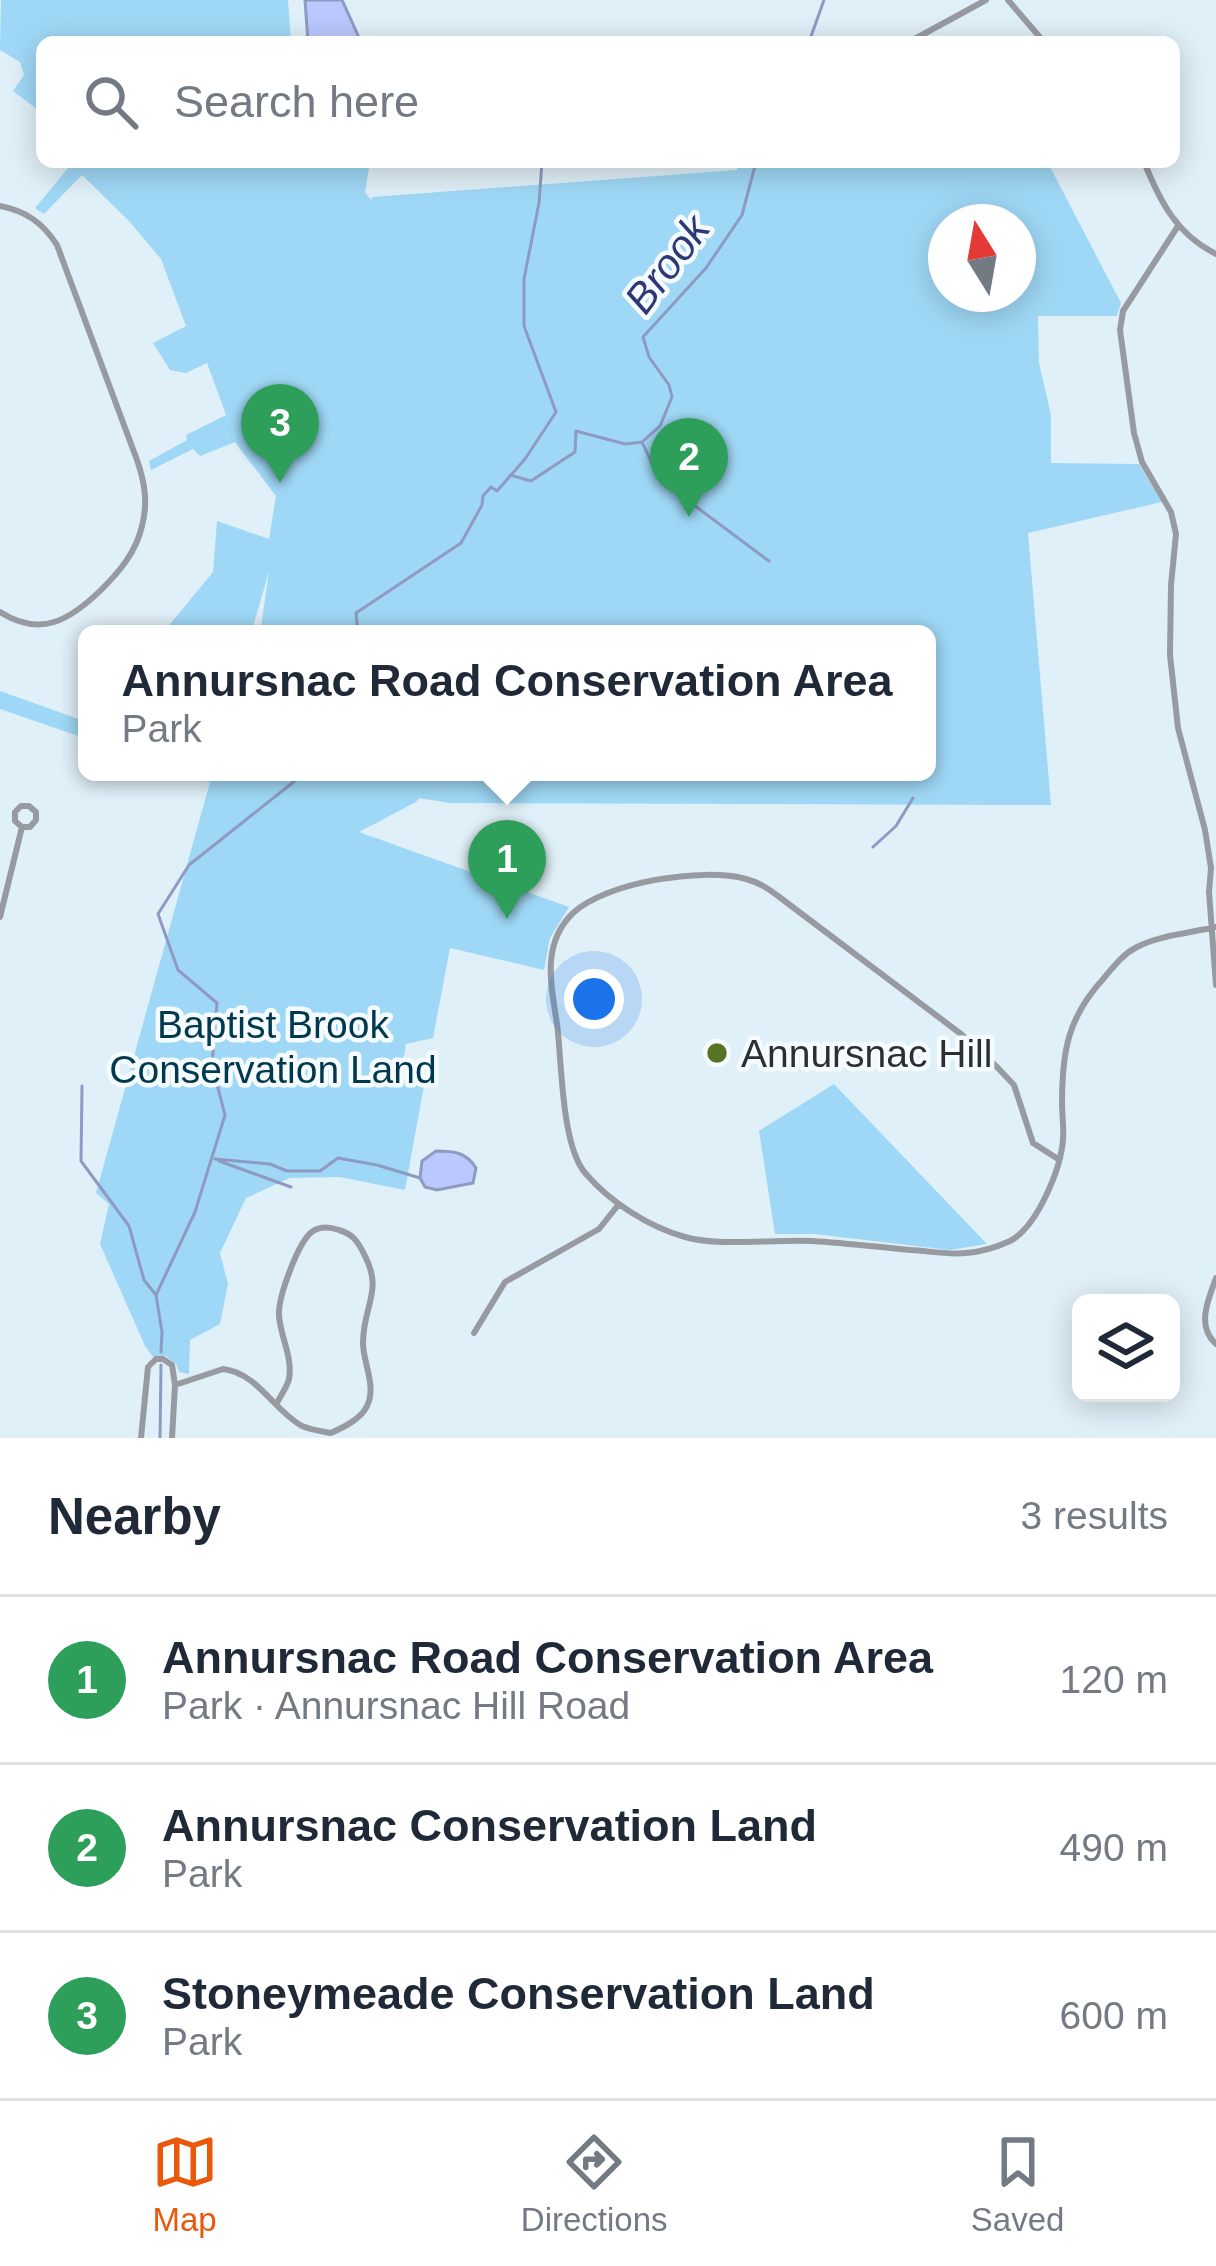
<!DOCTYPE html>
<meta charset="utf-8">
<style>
:root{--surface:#fff;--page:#f6f6f7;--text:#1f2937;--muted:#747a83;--line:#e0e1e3;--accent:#ea580c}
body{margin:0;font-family:Helvetica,sans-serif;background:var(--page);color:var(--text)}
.controls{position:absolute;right:36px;bottom:36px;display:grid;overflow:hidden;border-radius:18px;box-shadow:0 6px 30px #0003}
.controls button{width:108px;height:108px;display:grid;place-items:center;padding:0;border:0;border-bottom:3px solid var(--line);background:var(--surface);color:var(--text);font:60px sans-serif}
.compass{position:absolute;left:928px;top:204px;width:108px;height:108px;border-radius:50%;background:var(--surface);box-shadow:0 6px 30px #0003;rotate:349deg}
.you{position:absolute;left:594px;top:999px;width:42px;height:42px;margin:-30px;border:9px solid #fff;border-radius:50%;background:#1a73e8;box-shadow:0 0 0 18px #1a73e833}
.badge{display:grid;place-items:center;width:78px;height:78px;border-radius:50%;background:var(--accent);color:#fff;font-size:39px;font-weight:700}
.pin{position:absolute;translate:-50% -99px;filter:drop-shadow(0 3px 6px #0008)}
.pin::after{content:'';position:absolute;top:63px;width:42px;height:36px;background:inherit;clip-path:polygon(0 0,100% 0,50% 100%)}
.popup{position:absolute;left:78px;top:625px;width:858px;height:156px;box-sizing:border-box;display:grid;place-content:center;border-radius:18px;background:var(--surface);filter:drop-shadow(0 3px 9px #0005);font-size:39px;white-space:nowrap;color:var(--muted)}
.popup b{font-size:45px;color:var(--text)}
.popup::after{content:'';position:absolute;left:50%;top:100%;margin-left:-24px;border:24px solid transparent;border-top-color:var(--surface)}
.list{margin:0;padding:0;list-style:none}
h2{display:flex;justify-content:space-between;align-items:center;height:156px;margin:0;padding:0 48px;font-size:51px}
h2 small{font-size:39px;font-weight:400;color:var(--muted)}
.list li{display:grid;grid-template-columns:78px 1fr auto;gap:36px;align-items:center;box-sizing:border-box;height:168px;padding:0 48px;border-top:3px solid var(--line)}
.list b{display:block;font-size:45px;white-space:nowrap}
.list p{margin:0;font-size:39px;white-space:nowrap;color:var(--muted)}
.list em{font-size:39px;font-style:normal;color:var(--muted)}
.icon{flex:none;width:66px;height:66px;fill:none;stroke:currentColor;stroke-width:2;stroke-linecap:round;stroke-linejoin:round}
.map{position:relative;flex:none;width:1216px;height:1438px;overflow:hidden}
.search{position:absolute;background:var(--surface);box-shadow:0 6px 30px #0003;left:36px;right:36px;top:36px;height:132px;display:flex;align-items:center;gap:30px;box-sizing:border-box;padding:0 42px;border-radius:18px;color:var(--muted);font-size:45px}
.sheet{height:660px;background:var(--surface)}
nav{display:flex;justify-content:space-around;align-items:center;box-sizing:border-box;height:168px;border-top:3px solid var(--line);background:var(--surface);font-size:33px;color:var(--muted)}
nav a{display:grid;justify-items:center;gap:6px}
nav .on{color:var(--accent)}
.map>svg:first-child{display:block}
.green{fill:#9fd8f6;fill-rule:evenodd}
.water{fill:#bac8ff;stroke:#8e9ac2;stroke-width:3}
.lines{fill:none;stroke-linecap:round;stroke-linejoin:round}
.stream{stroke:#8e9ac2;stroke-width:3}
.minor{stroke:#979ba1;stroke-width:6}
.poi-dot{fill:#597325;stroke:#f5fbfe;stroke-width:4.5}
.labels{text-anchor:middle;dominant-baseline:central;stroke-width:9;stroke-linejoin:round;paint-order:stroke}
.park-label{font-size:39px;fill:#00394e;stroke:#f5fbfe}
.poi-label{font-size:39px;fill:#292f32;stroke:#f5fbfe;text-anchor:start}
.water-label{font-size:42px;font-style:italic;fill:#2d3877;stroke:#f5fbfe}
</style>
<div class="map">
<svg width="1216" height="1438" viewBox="0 0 1216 1438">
<rect width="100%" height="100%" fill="#e0f0f8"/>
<!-- green -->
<path class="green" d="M1 0H288L291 42H42V113L13 91 24 75 20 62 0 50Z
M73 162H370L365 192 371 200 372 197 737 170 738 162H1077L1049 165 1121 303 1117 316H1038L1039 363 1051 415V463L1139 464 1162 502 1028 533 1051 805 450 803 419 798 416 802 359 832 569 907 550 938 544 970 450 948 433 1038 406 1044 400 1079 425 1080 405 1190 340 1177 290 1178 246 1198 220 1253 228 1284 220 1324 190 1340 189 1374 179 1372 176 1364 166 1356 153 1357 145 1346 100 1244 109 1204 96 1193 210 782 185 772H927V634H260L269 571 251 634H162L213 572 217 521 269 539 276 496 235 442 200 456 193 449 151 470 149 461 187 440 186 435 226 415 207 363 186 373 170 370 153 343 186 326 161 259 129 221 82 175 44 214 35 208ZM946 222H1018V294H946Z
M0 691 87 722V739L0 709Z
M834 1084 987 1244 950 1250 814 1234H775L759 1131Z"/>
<!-- water -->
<path class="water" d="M305 0H342L361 42H308Z
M436 1151C454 1151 466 1152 476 1168L473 1183 437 1190 425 1187 420 1178 422 1161Z"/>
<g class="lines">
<!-- stream -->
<path class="stream" d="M809 42 824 0
M643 444 654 468 667 485 769 561
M510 475 531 481 575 452 576 431 625 444 642 442 660 426 672 397 669 385 649 357 643 337 706 268 742 215 756 162
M358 634 356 613 461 543 482 505 483 496 491 487 497 491 525 459 556 412 524 326V279L539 203 542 162
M873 847 896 826 913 798
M82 1086 81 1161 129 1226 144 1280 156 1295
M215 1159 270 1164 287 1171H320L338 1158 377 1165 420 1178
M219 1161 291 1187
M161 1352 162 1332 156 1295 195 1212 225 1115 212 1065 217 1003 178 970 158 914 189 865 306 772
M160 1438 161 1365"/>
<!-- minor -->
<path class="minor" d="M1008 0 1044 42
M909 42 986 0
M1144 162C1160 201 1176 234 1216 254
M0 206C26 211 43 223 57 245L137 460C145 483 148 503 142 526 136 552 120 571 101 590 70 620 41 638 0 612
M1178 226 1123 311 1120 330 1134 433 1142 462 1171 512 1176 534 1171 585 1170 655 1178 728 1205 830 1211 868 1209 892 1216 985
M0 917 22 827 15 821V812L21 806H29L36 812V820L30 827H22
M1058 1159 1033 1143 1014 1085 997 1067 961 1034 778 896C768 888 758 882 746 879 702 867 606 882 573 913 541 944 551 985 557 1024 562 1062 561 1146 586 1174 610 1202 649 1227 685 1237 719 1247 774 1239 812 1241 845 1243 878 1247 911 1250 929 1251 948 1255 966 1253 980 1252 997 1247 1010 1241 1037 1227 1061 1169 1063 1139 1064 1127 1062 1115 1062 1103 1062 1051 1068 1017 1104 978 1114 966 1123 954 1137 947 1160 935 1191 933 1216 927
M1216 1278C1208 1300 1196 1326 1216 1344
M474 1333 505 1282 599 1229 619 1204
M175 1385 223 1369C258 1373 274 1411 302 1426 311 1430 322 1431 331 1433 344 1427 361 1419 367 1406 377 1386 363 1363 363 1343 363 1305 384 1291 364 1254 358 1242 353 1234 339 1230 330 1227 321 1226 313 1231 298 1241 278 1298 279 1315 280 1336 293 1357 289 1379 287 1387 281 1395 277 1403
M141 1438 148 1367 156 1359H163L172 1365 175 1385 172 1438"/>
</g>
<!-- markers -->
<circle class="poi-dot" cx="717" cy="1053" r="12"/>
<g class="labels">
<!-- park labels -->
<g class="park-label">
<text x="273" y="1024">Baptist Brook<tspan x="273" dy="45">Conservation Land</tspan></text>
</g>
<!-- poi labels -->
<g class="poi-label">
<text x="741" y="1053">Annursnac Hill</text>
</g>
<!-- water labels -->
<g class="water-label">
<text transform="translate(667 264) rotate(-53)">Brook</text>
</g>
</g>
</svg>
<div class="controls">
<button><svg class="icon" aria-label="layers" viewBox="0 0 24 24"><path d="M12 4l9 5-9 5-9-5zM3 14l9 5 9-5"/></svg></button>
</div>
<svg class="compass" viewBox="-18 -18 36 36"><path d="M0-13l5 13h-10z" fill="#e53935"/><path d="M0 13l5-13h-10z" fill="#747a83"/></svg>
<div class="you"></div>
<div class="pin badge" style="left:507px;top:919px;background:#2e9e5b">1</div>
<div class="popup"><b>Annursnac Road Conservation Area</b>Park</div>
<div class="pin badge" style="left:689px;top:517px;background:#2e9e5b">2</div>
<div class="pin badge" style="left:280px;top:483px;background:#2e9e5b">3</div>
<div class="search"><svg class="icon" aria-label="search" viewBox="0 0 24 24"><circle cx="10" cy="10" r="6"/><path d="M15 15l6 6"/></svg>Search here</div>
</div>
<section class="sheet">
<h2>Nearby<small>3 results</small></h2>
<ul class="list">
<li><span class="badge" style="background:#2e9e5b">1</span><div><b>Annursnac Road Conservation Area</b><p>Park · Annursnac Hill Road</p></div><em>120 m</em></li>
<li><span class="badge" style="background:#2e9e5b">2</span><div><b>Annursnac Conservation Land</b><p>Park</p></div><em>490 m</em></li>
<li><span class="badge" style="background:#2e9e5b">3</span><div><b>Stoneymeade Conservation Land</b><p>Park</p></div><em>600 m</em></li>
</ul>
</section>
<nav>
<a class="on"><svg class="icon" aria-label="map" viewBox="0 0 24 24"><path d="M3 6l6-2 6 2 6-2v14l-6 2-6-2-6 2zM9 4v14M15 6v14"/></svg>Map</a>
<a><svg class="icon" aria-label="directions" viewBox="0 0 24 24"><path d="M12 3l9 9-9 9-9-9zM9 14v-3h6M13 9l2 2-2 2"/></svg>Directions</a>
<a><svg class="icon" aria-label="saved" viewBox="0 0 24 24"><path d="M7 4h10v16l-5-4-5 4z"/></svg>Saved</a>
</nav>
